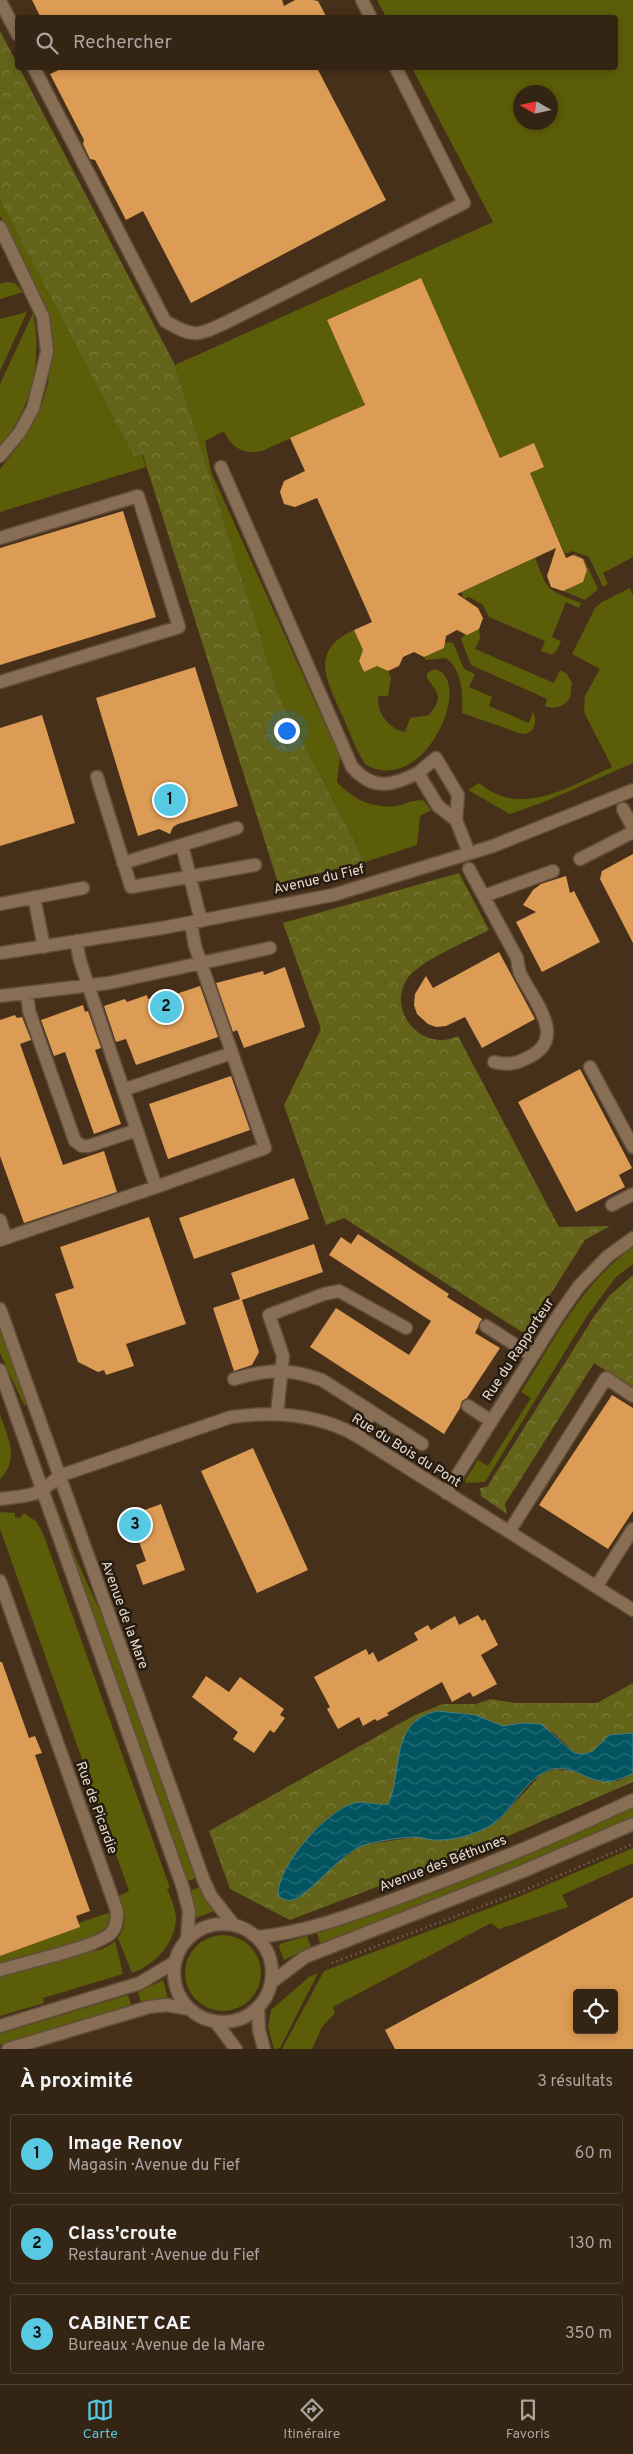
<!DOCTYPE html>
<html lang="fr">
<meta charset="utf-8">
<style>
:root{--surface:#342413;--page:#3f3021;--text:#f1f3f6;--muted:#a9a4a0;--line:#4e4133;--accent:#57c9e2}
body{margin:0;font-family:Overpass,sans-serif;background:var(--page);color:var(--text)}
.controls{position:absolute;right:15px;bottom:15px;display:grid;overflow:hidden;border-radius:5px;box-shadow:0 2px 8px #0003}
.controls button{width:45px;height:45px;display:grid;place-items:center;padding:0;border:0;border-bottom:1px solid var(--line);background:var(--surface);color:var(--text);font:25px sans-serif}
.compass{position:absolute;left:513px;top:85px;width:45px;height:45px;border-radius:50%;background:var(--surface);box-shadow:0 2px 8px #0003;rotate:279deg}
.you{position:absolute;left:286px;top:730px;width:18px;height:18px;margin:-12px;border:4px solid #fff;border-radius:50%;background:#1a73e8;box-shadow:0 0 0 8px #1a73e833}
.badge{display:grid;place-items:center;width:32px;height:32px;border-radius:50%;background:var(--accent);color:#111;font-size:16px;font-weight:700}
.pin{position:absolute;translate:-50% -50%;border:2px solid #fff;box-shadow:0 1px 5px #0006}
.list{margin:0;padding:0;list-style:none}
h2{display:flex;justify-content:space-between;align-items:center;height:65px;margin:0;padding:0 20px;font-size:21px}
h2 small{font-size:16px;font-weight:400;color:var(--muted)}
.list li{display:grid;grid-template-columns:32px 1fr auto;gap:15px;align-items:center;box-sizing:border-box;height:80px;margin:0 10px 10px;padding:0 10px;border:1px solid var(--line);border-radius:5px}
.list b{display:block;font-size:19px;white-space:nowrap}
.list p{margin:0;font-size:16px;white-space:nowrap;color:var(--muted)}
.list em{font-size:16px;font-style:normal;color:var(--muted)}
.icon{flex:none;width:28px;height:28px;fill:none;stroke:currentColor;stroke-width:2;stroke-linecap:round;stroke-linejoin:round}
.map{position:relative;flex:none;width:633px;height:2049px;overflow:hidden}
.search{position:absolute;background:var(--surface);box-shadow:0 2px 8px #0003;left:15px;right:15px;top:15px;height:55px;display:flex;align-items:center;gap:12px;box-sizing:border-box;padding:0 18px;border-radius:5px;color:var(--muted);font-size:19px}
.sheet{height:335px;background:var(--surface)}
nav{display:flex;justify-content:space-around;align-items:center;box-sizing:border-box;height:70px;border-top:1px solid var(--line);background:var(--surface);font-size:14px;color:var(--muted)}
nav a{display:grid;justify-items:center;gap:2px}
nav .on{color:var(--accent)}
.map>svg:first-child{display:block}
.green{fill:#5c5d08;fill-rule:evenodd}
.forest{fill:url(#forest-crowns)}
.water{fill:url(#water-waves);stroke:#477d80}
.building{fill:#dd9c55;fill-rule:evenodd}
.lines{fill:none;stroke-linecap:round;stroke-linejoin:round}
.minor-casing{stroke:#614e3a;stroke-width:15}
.path{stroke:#86735f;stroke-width:2.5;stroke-dasharray:1 4;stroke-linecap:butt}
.minor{stroke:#876e55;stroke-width:12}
.labels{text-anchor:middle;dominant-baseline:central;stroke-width:5;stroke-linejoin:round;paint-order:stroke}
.street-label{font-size:14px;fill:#e8dacc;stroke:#251b10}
</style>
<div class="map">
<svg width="633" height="2049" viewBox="0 0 633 2049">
<defs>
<pattern id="forest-crowns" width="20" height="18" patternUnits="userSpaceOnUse" patternTransform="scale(1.25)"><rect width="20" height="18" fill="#63641a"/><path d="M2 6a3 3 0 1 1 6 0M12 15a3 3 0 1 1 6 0" fill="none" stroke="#797a3a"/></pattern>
<pattern id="water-waves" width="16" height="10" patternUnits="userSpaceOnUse" patternTransform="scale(1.25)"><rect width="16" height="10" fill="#025560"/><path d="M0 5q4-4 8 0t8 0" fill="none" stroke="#276d76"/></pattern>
</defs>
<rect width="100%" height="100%" fill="#463019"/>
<!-- green -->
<path class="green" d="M377 0H633V557L603 573 608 584 603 587 589 557 573 551 565 554 520 450 500 458 421 279 327 320 365 405 262 451C243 455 232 448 224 431L205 441 211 472 340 757 337 782C352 799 373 809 396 806 405 804 413 800 423 800L431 810 420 816 417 845 365 862 279 696 175 365 493 222 412 68H616V18L386 17ZM520 92H550V122H520Z
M0 200 134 457 142 455 146 467 0 512V469L22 441 42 404 48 383 51 359 46 309 0 216Z
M6 282 15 283 23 292 0 299V284Z
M27 312 0 371V319Z
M33 313C43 360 31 410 0 446V384Z
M575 554 584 559 598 589 585 600 563 591 583 582 587 570 583 559 573 555Z
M535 558C549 593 546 589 581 603L579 608 566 602 552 637 561 641 557 650 552 655 541 651 545 641 489 617 483 605 469 597 464 599 461 592Z
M630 588 633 595V763L549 800 510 814 468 790 479 783C521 819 570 786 612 767L584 712 585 696 600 669 572 654 595 608 602 602Z
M479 629 480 638 475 649 554 683 560 670 567 674 572 683 570 698C563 707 555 710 545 706L547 699 471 665 461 639 465 634Z
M354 630 363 650 359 661 364 672 377 666 388 671 391 678 388 696H378C377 713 388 728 405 732L410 718 429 715C444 696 438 694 427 678V673L435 669C475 679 426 797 366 765 356 751 350 733 343 717 327 681 308 651 354 630Z
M445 642 453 643 464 669 475 674 469 687 492 697 489 706 529 723 533 712C538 723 534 734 522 734L462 713C463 695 462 667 445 658L426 660 424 657Z
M633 1247V1264L616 1277 587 1316 485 1482 466 1483 465 1480 478 1460 488 1466 531 1398 521 1392C554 1340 582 1283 633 1247Z
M0 1324 28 1404 24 1405 0 1353Z
M0 1415C8 1437 20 1460 0 1479Z
M55 1503 77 1561 105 1622 196 1878 185 1882 53 1504Z
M0 1512 15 1513V1517L20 1518 24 1513 37 1522 44 1536 170 1888 167 1889C171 1898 176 1909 176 1919 175 1944 154 1965 132 1973L118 1938C128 1923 125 1912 119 1896L129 1891 0 1529Z
M633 1806V1818L459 1891 320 1943 317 1933 407 1900Z
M633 1848V1863L562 1895 568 1907 499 1929 491 1923 333 2007 335 2013 322 2027 312 2049H282L324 1971 516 1898Z
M200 1887 214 1911 196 1918 189 1891Z
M111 1912 107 1927 93 1936 80 1941 0 1963V1956L79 1927 78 1923Z
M185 1973a38 38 0 1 1 76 0a38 38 0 1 1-76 0Z
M307 1936 311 1947 284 1960 279 1947 280 1944Z
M115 1941 123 1974 43 1998 44 2003 0 2016V1975L85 1951C95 1952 107 1949 115 1941Z
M318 1973 280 2048 274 2049 268 2027 271 2010 309 1977Z
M163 1980 168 1999 141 2002 138 1992Z
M128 1995 131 2005 0 2045V2034Z"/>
<!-- forest -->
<path class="forest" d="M0 31 175 365 279 696 365 862 278 883 143 455 134 457 0 200Z
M459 873 489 930C468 941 419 961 407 979 386 1012 423 1053 458 1036L559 1227 610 1226 585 1240 525 1334 344 1218 326 1225 284 1105 321 1029 283 923Z
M633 1275V1388L594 1363 505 1504 507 1514 481 1496 480 1488 487 1487 595 1315 610 1295Z
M633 1683V1733L609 1735 593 1751 583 1754 575 1753 554 1733 523 1723 503 1726 475 1715 437 1711 398 1759 396 1784 388 1804 368 1803 334 1813 317 1828 301 1846 292 1900 303 1893 333 1866 362 1845 415 1837 439 1840 487 1828 499 1820 541 1774 556 1769 573 1771 600 1781H618L633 1773V1782L492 1843 290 1920 230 1889 209 1831 415 1715 443 1704H476L491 1699 515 1703H597Z"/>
<!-- water -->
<path class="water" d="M437 1711 475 1715 503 1726 523 1723 541 1724 574 1753 583 1754 593 1751 609 1735 633 1733V1773C623 1778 612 1783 601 1781 585 1779 571 1765 553 1769 523 1776 513 1815 486 1828 472 1835 454 1840 439 1840 431 1841 424 1837 416 1837 401 1837 378 1841 364 1845 341 1852 308 1897 292 1900 287 1901 282 1899 278 1895 277 1866 326 1811 354 1803 364 1800 377 1806 388 1804 401 1778 392 1737 419 1718 424 1714 432 1713 437 1711Z"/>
<!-- building -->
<path class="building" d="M32 0H282L284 6 295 0H313L318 1 327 18H41Z
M63 68H317L386 200 191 303 143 211 126 220 95 160 90 159 83 144 84 140 50 74Z
M421 278 500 458 534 443 544 467 530 473 566 558 573 555 583 559 587 570 583 582 563 591 551 587 547 576 556 548 457 594 478 608 483 618 479 629 467 635 457 630 446 636 444 648 424 657 414 652 403 657 399 666 388 671 377 666 364 672 359 661 363 650 354 630 372 622 317 498 295 507 284 504 280 492 284 481 305 471 290 438 365 405 327 320Z
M123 511 156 617 0 665V548Z
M195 667 238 806 178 824 173 827 170 834 159 829 138 836 96 698Z
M42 715 75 823 0 846V728Z
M633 854V943L600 879 602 871Z
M566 876 570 893 574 891 600 942 542 972 516 922 536 912 523 905 533 890 541 884Z
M499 952 535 1019 482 1048 465 1017 446 1026 436 1027 428 1024 417 1014 414 1005 415 994 426 976 433 988Z
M285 967 305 1027 244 1048 237 1030 233 1032 216 983 263 971 264 975Z
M200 986 218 1037 136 1065 126 1039 116 1042 104 1006 125 999 127 1002 147 995 148 999 169 992 170 996Z
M83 1005 85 1012 88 1011 101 1048 95 1050 121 1124 94 1134 65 1052 54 1056 41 1020Z
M15 1015 17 1018 22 1017 31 1040 20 1044 63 1165 104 1151 117 1192 24 1223 0 1156V1020Z
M580 1069 632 1168 619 1175 625 1187 576 1212 518 1102Z
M231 1076 250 1130 168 1159 149 1104Z
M294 1178 309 1219 194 1259 179 1218Z
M149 1217 186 1324 126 1344 134 1366 106 1375 104 1370 98 1372 78 1362 55 1294 74 1288 60 1247Z
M358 1234 449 1294 447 1297 482 1319 475 1333 500 1348 467 1398 462 1401 460 1408 444 1434 310 1347 336 1308 409 1355 431 1321 329 1255 341 1237 351 1244Z
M314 1244 323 1272 242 1300 259 1352 252 1365 234 1371 213 1308 240 1299 231 1273Z
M612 1395 633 1408V1511L608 1549 539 1505Z
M253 1448 308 1570 257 1593 201 1471Z
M161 1504 185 1570 143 1585 136 1565 146 1561 137 1536 127 1539 120 1519Z
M478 1615 482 1621 485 1619 498 1645 481 1655 497 1684 473 1697 470 1692 452 1702 442 1682 387 1713 389 1715 377 1721 375 1719 363 1726 359 1717 338 1729 327 1709 330 1707 314 1677 366 1649 369 1655 373 1652 378 1662 418 1640 414 1633 428 1625 431 1630 455 1616 459 1625Z
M0 1662H2L29 1738 35 1736 42 1753 35 1755 90 1911 76 1916 80 1927 0 1956Z
M206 1676 229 1692 240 1677 284 1709 280 1715 285 1718 274 1733 270 1730 254 1753 233 1739 238 1732 192 1697Z
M633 1897V2049H395L385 2030ZM577 1993H614V2030H577Z"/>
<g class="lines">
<defs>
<path id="minor" d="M362 0 371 18
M0 1 18 35
M34 68 165 321C194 338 197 336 227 322L464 203 396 68
M0 227 43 317 47 352 33 408 20 432 0 456
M221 467 352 767C373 791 392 786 418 773L438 806 456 820 469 853
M0 538 138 496 179 627 0 682
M418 773 436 758 458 795 456 820
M97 777 131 887 255 865
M623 809 633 828
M182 845 201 921
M580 859 633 832
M123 863 237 828
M469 869 517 958C518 963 518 968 520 973 531 998 568 1036 531 1056 518 1063 510 1066 494 1062
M484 896 553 871
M34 897 44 947
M0 904 83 888
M0 953 162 928 333 895 493 846 633 790
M27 993 29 1011 75 1141 82 1146H89L137 1130
M0 996 109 983 270 948
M590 1067 633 1147
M123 1090 232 1053 195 946 191 923
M156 1187 265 1148 232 1053
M612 1205 633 1194
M0 1220 6 1238
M0 1240 156 1187 80 961 76 941
M0 1309 204 1881 211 1896 233 1924
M486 1326 532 1356
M0 1370 183 1888 189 1911 187 1940
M234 1379C268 1369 288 1368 322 1380L422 1444
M468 1406 491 1421
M277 1414 283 1356 269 1315 324 1294 339 1291 406 1328
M357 1436 372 1412
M446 1493 558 1316 579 1286 608 1256 633 1238
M0 1499C30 1495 36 1498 59 1476L231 1417C275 1411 319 1414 357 1436L633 1610
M509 1532 606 1378 633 1396
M0 1581 117 1911C117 1918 117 1927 111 1933 98 1947 22 1963 0 1970
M596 1587 633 1529
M174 1973a49 49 0 1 1 98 0a49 49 0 1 1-98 0Z
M257 1937C309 1932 357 1913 406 1895 483 1867 559 1835 633 1800
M272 1982 305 1957 521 1872 633 1824
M258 2007 259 2030 264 2049
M215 2021 236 2049
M0 2026 140 1983 175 1962
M8 2049 149 2007 167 2005 190 2009"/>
</defs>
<!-- minor casing -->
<use href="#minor" class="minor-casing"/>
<!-- path -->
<path class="path" d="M332 1963 525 1890 633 1844"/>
<!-- minor -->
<use href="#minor" class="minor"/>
</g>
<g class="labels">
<!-- street labels -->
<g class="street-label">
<text transform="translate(319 880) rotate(-13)">Avenue du Fief</text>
<text transform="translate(519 1350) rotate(-57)">Rue du Rapporteur</text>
<text transform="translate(406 1451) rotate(32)">Rue du Bois du Pont</text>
<text transform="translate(124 1615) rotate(70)">Avenue de la Mare</text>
<text transform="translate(96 1808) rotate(70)">Rue de Picardie</text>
<text transform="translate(443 1864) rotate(-21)">Avenue des Béthunes</text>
</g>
</g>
</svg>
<div class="controls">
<button><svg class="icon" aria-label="locate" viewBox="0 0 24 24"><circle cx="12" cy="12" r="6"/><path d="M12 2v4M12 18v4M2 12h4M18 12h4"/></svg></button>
</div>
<svg class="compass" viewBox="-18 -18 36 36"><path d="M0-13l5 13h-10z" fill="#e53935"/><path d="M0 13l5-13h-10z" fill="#a9a4a0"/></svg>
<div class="you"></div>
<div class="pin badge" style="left:170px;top:800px">1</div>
<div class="pin badge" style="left:166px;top:1007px">2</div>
<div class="pin badge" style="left:135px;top:1525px">3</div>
<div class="search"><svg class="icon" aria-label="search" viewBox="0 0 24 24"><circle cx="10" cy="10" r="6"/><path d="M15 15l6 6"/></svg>Rechercher</div>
</div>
<section class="sheet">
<h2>À proximité<small>3 résultats</small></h2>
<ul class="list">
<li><span class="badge">1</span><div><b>Image Renov</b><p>Magasin · Avenue du Fief</p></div><em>60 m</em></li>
<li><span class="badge">2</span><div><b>Class'croute</b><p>Restaurant · Avenue du Fief</p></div><em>130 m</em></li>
<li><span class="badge">3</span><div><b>CABINET CAE</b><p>Bureaux · Avenue de la Mare</p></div><em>350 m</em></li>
</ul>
</section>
<nav>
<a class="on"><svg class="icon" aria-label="map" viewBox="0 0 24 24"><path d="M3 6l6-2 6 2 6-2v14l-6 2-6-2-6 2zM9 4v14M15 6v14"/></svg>Carte</a>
<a><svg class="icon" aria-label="directions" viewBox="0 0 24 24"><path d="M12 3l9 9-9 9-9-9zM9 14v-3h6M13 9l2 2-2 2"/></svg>Itinéraire</a>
<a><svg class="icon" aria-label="saved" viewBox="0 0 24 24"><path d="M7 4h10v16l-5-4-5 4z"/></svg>Favoris</a>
</nav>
